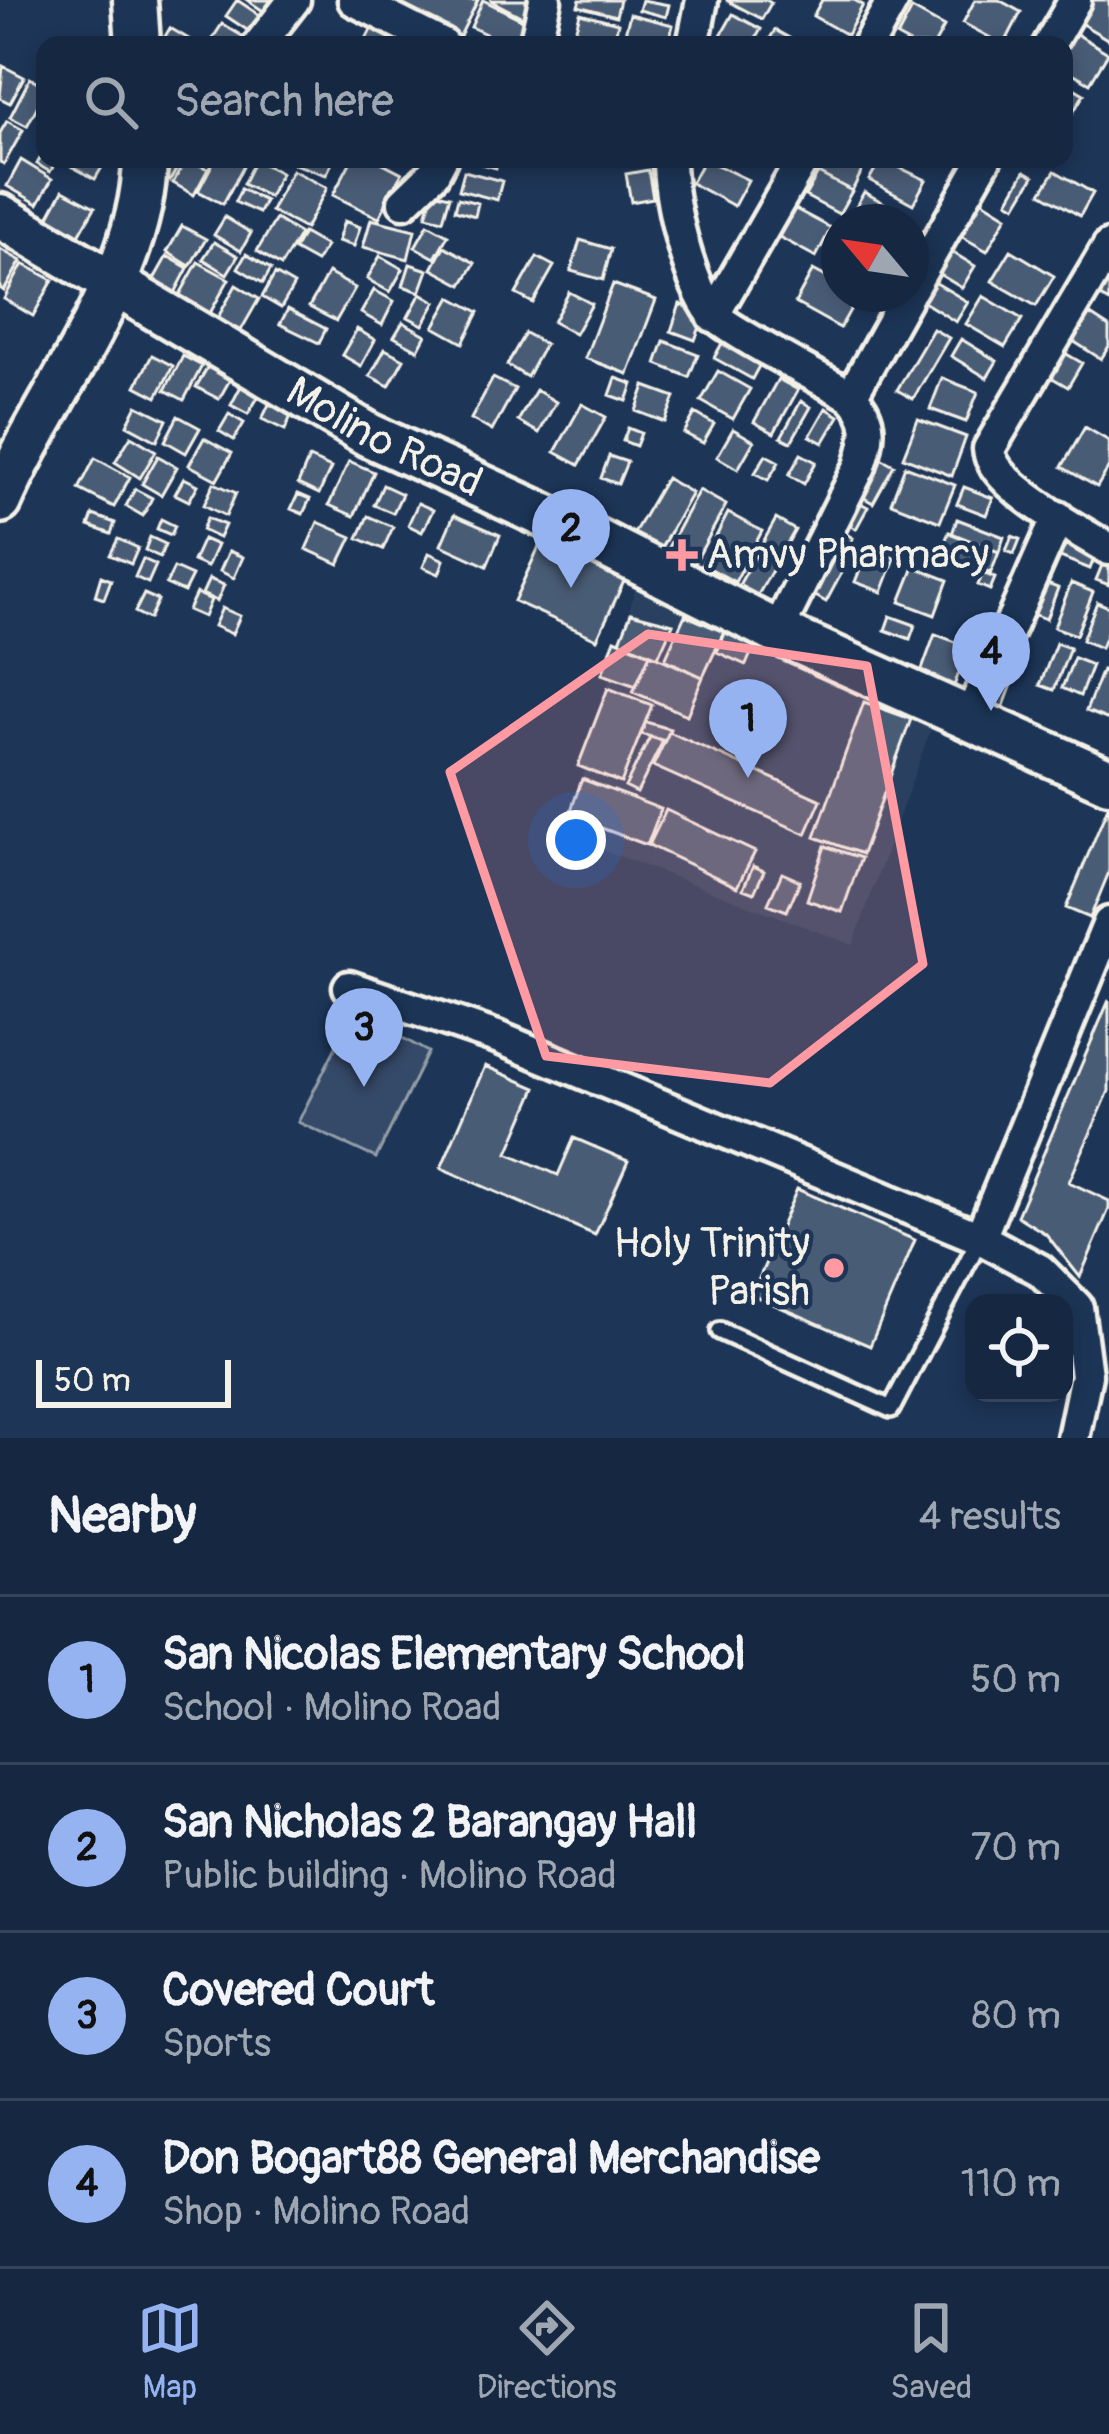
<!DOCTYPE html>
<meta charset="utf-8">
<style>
:root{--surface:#162841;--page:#1f3048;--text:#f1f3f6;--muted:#9ea6b1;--line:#35445a;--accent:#95b2f1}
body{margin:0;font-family:Pangolin,sans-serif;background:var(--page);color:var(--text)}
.controls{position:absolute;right:36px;bottom:36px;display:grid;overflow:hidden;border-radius:24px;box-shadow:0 6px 18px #0003}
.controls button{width:108px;height:108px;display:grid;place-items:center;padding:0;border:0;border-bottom:3px solid var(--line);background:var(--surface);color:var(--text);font:60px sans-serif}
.compass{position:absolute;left:821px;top:204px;width:108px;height:108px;border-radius:50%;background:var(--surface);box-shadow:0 6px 18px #0003;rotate:299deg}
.scale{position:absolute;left:36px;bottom:30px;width:195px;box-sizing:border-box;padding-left:12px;border:6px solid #f4f1e8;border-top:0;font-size:33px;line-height:42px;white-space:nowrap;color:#f4f1e8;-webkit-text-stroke:9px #1d3557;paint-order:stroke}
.you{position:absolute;left:576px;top:840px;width:42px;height:42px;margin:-30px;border:9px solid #fff;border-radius:50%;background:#1a73e8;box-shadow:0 0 0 18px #1a73e833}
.badge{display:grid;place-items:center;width:78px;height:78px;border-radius:50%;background:var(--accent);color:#111;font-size:39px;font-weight:700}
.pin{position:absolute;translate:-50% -99px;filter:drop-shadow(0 3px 6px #0008)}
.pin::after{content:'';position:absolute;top:63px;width:42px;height:36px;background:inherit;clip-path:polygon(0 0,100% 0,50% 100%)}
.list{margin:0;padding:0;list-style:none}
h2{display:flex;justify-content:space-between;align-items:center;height:156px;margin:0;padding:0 48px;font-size:51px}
h2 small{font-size:39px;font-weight:400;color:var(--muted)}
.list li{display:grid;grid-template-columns:78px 1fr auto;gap:36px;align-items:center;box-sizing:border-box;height:168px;padding:0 48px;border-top:3px solid var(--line)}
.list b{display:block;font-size:45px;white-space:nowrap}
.list p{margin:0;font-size:39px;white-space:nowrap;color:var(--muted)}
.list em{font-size:39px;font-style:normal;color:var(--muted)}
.icon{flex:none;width:66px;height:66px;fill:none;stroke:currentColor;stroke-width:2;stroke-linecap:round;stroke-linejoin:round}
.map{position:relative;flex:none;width:1109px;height:1438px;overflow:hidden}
.search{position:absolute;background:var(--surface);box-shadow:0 6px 18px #0003;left:36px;right:36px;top:36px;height:132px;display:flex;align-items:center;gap:30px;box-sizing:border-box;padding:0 42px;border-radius:24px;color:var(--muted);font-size:45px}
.sheet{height:828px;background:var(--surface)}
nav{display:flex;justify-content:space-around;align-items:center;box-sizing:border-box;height:168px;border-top:3px solid var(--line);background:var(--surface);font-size:33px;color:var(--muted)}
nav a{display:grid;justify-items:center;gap:6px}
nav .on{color:var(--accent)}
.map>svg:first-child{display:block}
.built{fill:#2a4060}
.green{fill:#354a67;stroke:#949ea8;stroke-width:3}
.building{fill:#485b74;stroke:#f4f1e8;stroke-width:3}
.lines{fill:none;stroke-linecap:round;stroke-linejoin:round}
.lane-casing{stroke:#f4f1e8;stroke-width:24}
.street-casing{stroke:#f4f1e8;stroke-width:39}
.secondary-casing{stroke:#f4f1e8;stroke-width:51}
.lane{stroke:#1d3557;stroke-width:15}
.street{stroke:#1d3557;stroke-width:30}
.secondary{stroke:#1d3557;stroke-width:42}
.marked{fill:#ff9aa2;fill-opacity:0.2;stroke:#ff9aa2;stroke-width:9;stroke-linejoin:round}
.poi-dot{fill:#ff9aa2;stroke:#1d3557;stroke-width:4.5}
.labels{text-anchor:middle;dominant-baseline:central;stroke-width:9;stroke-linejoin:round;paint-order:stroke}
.street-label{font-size:42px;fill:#f4f1e8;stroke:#1d3557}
.poi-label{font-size:42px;fill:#f4f1e8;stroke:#1d3557;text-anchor:start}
</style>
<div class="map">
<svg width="1109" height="1438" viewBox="0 0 1109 1438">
<rect width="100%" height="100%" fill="#1d3557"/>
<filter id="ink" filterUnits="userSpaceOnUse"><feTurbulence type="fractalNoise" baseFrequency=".00833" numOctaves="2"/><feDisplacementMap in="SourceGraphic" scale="24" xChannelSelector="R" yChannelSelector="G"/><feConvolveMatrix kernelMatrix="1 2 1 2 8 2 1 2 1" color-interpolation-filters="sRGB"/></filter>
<g filter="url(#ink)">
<!-- built -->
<path class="built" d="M637 582 934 720 853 945 566 836Z"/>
<!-- green -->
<path class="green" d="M354 1011 428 1052 376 1158 298 1122Z"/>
<!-- building -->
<path class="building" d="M237 0 264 18 253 34 226 16Z
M247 0H279L269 15Z
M393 0H478L460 36Z
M483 0 535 26 525 45H509L471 27Z
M490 0H541L530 21Z
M580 0H620L616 16 578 6Z
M642 0 669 5 666 17 639 10Z
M726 0H766L771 3 762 19Z
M822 0H854L863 5 847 35 813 16Z
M975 0H999L1021 12 1004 45 963 23Z
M1090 0H1109V40L1077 21Z
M912 9 944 27 934 45H912L897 37Z
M580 13 618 23 613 45 573 39Z
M630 14 673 25 668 45H622Z
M733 14 761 29 752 45H735L720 37Z
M378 16 397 25 387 45H363Z
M222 24 249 40 246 45H218L211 41Z
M170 28 199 45H160Z
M775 30 802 45H766Z
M1075 33 1108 53 1090 83 1064 68V50Z
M3 66 24 77 10 103 0 98Z
M30 78 45 86V92L27 126 10 117Z
M1064 82 1084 94 1064 128Z
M7 121 23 130 4 164 0 162V133Z
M45 150V159H58L50 172 37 164Z
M75 159H107L95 179 71 166Z
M165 159H182L170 181 157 173Z
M186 159 208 169 194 195 173 183Z
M215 159H237L245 163 223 204 198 191Z
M297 159H334L326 175 294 164Z
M352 159H375L402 173 379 218 333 195Z
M462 159H499L496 168Z
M704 159 748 180 734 206 691 183Z
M826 159H849L864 167 852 191 818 173Z
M881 159 926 180 913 204 869 180Z
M21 160 52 179 38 204 7 186Z
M255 160 281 173 269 197 243 184Z
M292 170 327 188 305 229 271 211Z
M648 170 653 198 631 202 626 174Z
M464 171 502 181 497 200 459 190Z
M1025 171 1034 176 1016 206 1008 201Z
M1055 171 1093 193 1080 216 1041 193Z
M818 173 852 191 839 214 805 196Z
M241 189 265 201 259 213 235 202Z
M63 190 95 207 74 244 43 227Z
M433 192 450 196 443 220 426 216Z
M864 192 897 210 891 222H847Z
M458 198 478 203 475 216 455 210Z
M978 198 1007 216 987 251 957 234Z
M788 205 831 228 816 257 772 233Z
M225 217 251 233 241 251 214 235Z
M276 219 300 234 281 266 257 251Z
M371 219 415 230 408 259 363 247Z
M344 221 360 227 354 246 338 241Z
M428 224 448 235 435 258 415 247Z
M182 226 206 239 190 266 167 252Z
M303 233 326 246 316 262 294 250Z
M580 240 611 249 603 280 571 271Z
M839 241V270L827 264Z
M214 242 238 256 227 274 203 259Z
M444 246 475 263 462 285 432 269Z
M0 249 21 261 4 291 0 288Z
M947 249 975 266 962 288 934 271Z
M1011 250 1054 276 1036 306 992 281Z
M246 254 271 269 263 283 238 268Z
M167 256 188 268 175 293 153 281Z
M380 256 403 269 390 292 367 279Z
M537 257 554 266 533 303 516 294Z
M198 262 229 279 204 324 173 307Z
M23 264 53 280 33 316 4 299Z
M410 264 428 270 420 292 403 286Z
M1109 266V302L1093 293Z
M813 270 839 284V294H859L840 328 795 303Z
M328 273 355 288 336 321 309 307Z
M275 274 294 285 281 308 262 297Z
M931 280 968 302 956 322 919 299Z
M613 284 656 300 628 374 585 358Z
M236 285 259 299 240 332 217 319Z
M374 290 394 301 382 325 361 313Z
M569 292 592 304 575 334 553 322Z
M421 293 436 302 423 325 408 317Z
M983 296 1022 319 1005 347 966 324Z
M451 297 479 312 463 343 434 327Z
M680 304 705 314 695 340 671 331Z
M288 309 326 329 319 343 280 324Z
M1089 314 1109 327V346L1101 359 1073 341Z
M403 322 426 335 418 350 394 337Z
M357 329 375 340 361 366 342 355Z
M933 329 949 338 913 399 897 390Z
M525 333 545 344 527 377 507 365Z
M727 334 765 355 752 379 714 358Z
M961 339 997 361 987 378 951 356Z
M664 341 698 354 689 377 656 364Z
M385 349 404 359 389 386 370 376Z
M1058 349 1082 363 1068 387 1044 373Z
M152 355 173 366 157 397 136 386Z
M183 356 202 366 184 400 165 390Z
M210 363 232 376 219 399 196 387Z
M718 371 750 389 733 419 701 401Z
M493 378 515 389 492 431 471 419Z
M616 378 633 384 627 401 610 395Z
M942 378 978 392 966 422 930 409Z
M778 379 798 390 774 433 754 422Z
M242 384 260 394 248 414 231 405Z
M645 386 675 397 665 422 636 411Z
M536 390 556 402 539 433 518 421Z
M274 394 296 404 285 430 262 419Z
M801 401 811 407 791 442 781 437Z
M582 404 606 417 579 465 555 452Z
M137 405 167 420 157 441 127 425Z
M826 408 839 416 823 443 810 436Z
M695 413 714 424 703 443 684 433Z
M229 414 244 423 234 440 219 431Z
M178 416 200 428 186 453 165 441Z
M918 419 966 437 952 476 903 457Z
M1085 427 1109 441V467L1097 487 1062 467Z
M628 428 641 433 636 446 623 441Z
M733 429 754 441 738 469 717 457Z
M131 436 156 451 140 478 115 462Z
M204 438 232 453 217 480 189 465Z
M801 454 816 462 804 484 789 475Z
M766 455 779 462 768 480 755 473Z
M875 455 894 465 873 503 854 492Z
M158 456 177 467 161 495 142 484Z
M609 456 627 462 618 484 601 478Z
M95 458 130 477 114 507 79 489Z
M309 458 331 468 319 494 298 484Z
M349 461 374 472 354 516 329 505Z
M905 466 955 485 940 522 891 503Z
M184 478 198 485 189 501 175 494Z
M666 478 692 493 661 548 634 533Z
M214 483 236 493 226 516 204 505Z
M383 485 402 494 393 513 374 505Z
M964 487 993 498 986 515 957 504Z
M135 489 152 498 143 516 126 506Z
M699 490 726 505 693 566 666 551Z
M298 494 310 499 303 514 291 509Z
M851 498 868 507 856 529 839 519Z
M418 503 433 510 422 532 408 525Z
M728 513 762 531 735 582 702 564Z
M93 515 115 523 111 534 89 526Z
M454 515 500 535 487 566 441 545Z
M368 516 393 527 383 549 358 538Z
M207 518 225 525 219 538 202 530Z
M161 519 175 526 171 535 157 529Z
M776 519 795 530 758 595 739 585Z
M957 519 1004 537 999 552 952 534Z
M318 522 352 537 339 564 306 549Z
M838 529 853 538 844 555 829 546Z
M1058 531 1098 547 1090 569 1050 553Z
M949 532 999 552 991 573 940 554Z
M1012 536 1020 539 1014 554 1006 551Z
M150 537 165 544 160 557 145 550Z
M543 538 627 575 597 639 514 601Z
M118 539 138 548 131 564 110 555Z
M203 539 217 545 207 567 193 561Z
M817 546 847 563 826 602 796 585Z
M869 547 895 558 882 592 855 582Z
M1109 548V585L1096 580Z
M229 551 243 557 234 578 220 571Z
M429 553 444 560 439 574 423 567Z
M143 559 156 565 148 583 135 577Z
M914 567 948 580 935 615 900 602Z
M174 568 192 576 184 592 166 584Z
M983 573 995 578 990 590 978 585Z
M101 576 111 580 104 599 95 596Z
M209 579 224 585 217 601 202 594Z
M1034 579 1058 588 1046 619 1022 610Z
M1071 583 1093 592 1076 635 1054 627Z
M196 593 211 600 204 617 188 610Z
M144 594 158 600 149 619 135 612Z
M1097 602 1109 607V628L1101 648 1082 640Z
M222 608 240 616 232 634 214 626Z
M631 613 673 624 658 657 620 641Z
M685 615 724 632 703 677 665 659Z
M890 616 915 625 910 639 885 630Z
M726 631 755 644 746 665 717 652Z
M935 634 969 647 952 691 919 678Z
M615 639 650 654 636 686 602 674Z
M1056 643 1070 648 1054 690 1040 685Z
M1004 652 1022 659 999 718 981 711Z
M650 654 703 677 687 715 633 692Z
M1074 658 1092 665 1080 696 1062 688Z
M1102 670 1109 673V720L1086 711Z
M608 688 652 705 621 783 578 766Z
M864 702 911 719 862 854 815 837Z
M646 722 670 729 665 741 641 734Z
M669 732 821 800 806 834 653 766Z
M650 737 663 741 637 793 625 787Z
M582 779 661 809 647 845 569 816Z
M1109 804V872L1090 918 1066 908Z
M666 810 755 852 737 887 649 845Z
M825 846 861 858 842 912 807 900Z
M753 866 764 871 754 893 743 889Z
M782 873 800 881 787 911 768 904Z
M1109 1000V1091L1069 1182 1109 1201V1209L1080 1277 1046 1234 1017 1216Z
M485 1066 536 1088 508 1153 558 1175 574 1138 628 1161 595 1235 441 1168Z
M797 1189 915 1240 870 1346 752 1295Z"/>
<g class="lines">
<defs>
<path id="lane" d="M720 1331 891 1409 980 1238"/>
<path id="street" d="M354 0 443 45
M259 45 294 0
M535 45 545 0
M693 45 702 0
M868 45 893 0
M1049 45 1075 0
M669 159C669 200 688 280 712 313 723 328 827 382 851 396 874 419 869 438 860 466L777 632
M404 202 433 174 441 159
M1109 246 989 449C990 484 1079 531 1109 549
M911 289 985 159
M713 316 803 159
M851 396 908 294
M969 719 1058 517
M349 987 497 1037 980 1238 1040 1270 1077 1307 1086 1375 1073 1438
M980 1238 1109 923"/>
<g id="secondary">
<path d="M135 0 138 45"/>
<path id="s1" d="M0 216 369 435 565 525 777 632 1109 781"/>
<path d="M0 501C46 394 143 278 145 159"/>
</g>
</defs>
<!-- lane casing -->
<use href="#lane" class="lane-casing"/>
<!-- street casing -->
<use href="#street" class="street-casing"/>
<!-- secondary casing -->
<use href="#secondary" class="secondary-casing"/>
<!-- lane -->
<use href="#lane" class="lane"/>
<!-- street -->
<use href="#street" class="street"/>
<!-- secondary -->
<use href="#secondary" class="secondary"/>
</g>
</g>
<!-- marked area -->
<path class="marked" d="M648 634 867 666 923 964 770 1083 546 1056 450 772Z"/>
<!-- markers -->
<g class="poi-dot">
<path d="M676 537h12v12h12v12h-12v12h-12v-12h-12v-12h12z"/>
<circle cx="834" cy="1268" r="12"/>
</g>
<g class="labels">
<!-- street labels -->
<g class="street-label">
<text stroke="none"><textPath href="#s1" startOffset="444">Molino Road</textPath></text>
</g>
<!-- poi labels -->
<g class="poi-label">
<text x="706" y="555">Amvy Pharmacy</text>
<text x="810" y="1244" text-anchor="end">Holy Trinity<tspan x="810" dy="48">Parish</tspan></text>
</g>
</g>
</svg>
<div class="controls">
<button><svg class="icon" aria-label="locate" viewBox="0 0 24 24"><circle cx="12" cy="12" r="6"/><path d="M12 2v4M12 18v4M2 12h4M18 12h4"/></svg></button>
</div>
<svg class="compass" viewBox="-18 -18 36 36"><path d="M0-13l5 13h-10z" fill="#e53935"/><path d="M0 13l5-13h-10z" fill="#9ea6b1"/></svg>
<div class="scale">50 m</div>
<div class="you"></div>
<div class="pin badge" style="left:748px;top:778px">1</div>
<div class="pin badge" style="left:571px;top:588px">2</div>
<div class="pin badge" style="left:364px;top:1087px">3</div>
<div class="pin badge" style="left:991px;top:711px">4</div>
<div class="search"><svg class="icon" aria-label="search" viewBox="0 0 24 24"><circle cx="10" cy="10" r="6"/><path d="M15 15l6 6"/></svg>Search here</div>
</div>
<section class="sheet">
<h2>Nearby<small>4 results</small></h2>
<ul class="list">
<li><span class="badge">1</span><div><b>San Nicolas Elementary School</b><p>School · Molino Road</p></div><em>50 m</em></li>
<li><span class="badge">2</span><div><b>San Nicholas 2 Barangay Hall</b><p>Public building · Molino Road</p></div><em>70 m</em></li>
<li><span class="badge">3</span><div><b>Covered Court</b><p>Sports</p></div><em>80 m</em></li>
<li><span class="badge">4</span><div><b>Don Bogart88 General Merchandise</b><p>Shop · Molino Road</p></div><em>110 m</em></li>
</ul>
</section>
<nav>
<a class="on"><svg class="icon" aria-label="map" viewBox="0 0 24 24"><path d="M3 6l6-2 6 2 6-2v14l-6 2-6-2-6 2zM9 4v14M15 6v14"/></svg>Map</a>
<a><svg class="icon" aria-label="directions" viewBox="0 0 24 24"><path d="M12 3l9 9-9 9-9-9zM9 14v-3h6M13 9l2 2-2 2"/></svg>Directions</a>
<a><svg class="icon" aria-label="saved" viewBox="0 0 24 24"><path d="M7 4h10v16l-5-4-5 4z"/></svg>Saved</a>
</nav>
